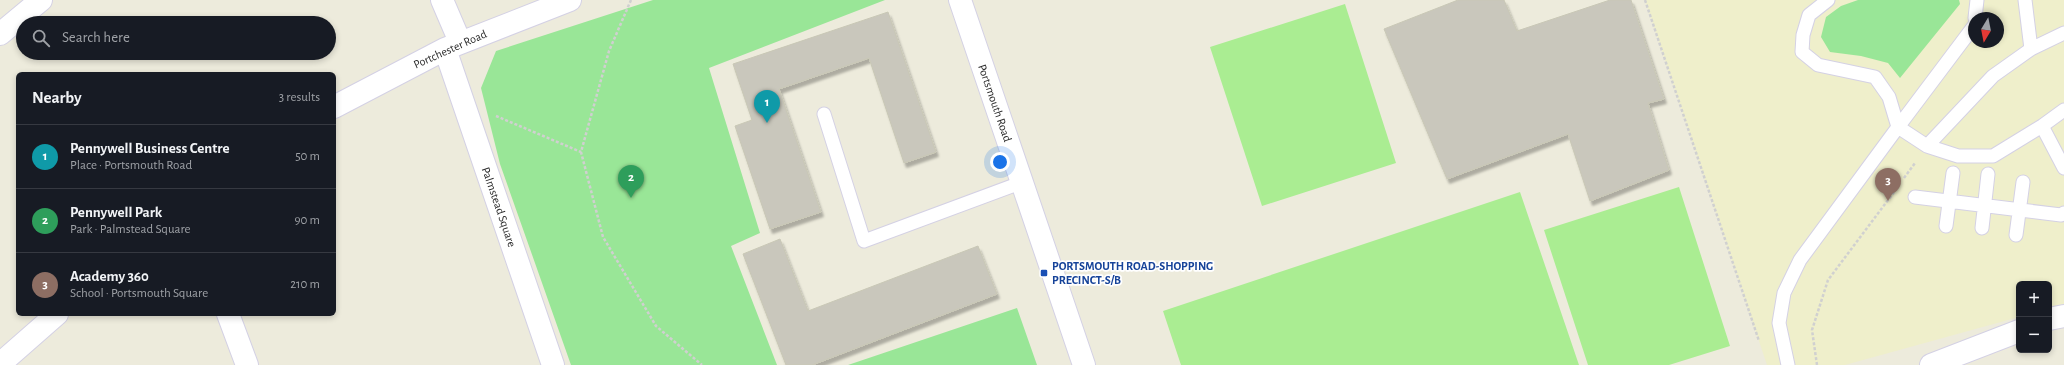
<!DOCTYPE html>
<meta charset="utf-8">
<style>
:root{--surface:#171b24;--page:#20242c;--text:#f1f3f6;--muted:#9ea1a6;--line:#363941;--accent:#d93025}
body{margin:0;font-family:"Alegreya Sans",sans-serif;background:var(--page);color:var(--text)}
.controls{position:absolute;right:12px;bottom:12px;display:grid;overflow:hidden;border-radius:6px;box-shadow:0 2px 6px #0003}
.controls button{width:36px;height:36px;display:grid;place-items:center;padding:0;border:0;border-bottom:1px solid var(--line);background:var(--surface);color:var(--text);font:20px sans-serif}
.compass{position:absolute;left:1968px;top:12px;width:36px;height:36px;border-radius:50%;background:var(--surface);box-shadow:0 2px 6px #0003;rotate:190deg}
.you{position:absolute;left:1000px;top:162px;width:14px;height:14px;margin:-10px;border:3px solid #fff;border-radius:50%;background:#1a73e8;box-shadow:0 0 0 6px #1a73e833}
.badge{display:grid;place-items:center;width:26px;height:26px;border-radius:50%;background:var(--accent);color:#fff;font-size:13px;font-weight:700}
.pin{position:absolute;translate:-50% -33px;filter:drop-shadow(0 1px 2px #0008)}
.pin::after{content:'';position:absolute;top:21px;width:14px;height:12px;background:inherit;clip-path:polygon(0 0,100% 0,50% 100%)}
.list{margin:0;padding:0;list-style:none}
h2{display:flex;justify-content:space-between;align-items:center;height:52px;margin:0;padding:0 16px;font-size:17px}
h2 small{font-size:13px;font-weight:400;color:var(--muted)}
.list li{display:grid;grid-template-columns:26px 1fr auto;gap:12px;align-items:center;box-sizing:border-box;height:64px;padding:0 16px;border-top:1px solid var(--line)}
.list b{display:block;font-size:15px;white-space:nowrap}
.list p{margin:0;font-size:13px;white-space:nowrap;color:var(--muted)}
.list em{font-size:13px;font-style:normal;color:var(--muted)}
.icon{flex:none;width:22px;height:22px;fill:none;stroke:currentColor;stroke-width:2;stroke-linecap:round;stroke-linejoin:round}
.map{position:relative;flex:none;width:2064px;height:365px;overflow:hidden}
.search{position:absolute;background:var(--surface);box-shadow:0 2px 6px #0003;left:16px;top:16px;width:320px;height:44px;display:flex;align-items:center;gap:10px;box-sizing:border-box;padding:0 14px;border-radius:22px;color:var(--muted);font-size:15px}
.panel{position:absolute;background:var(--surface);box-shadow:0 2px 6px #0003;left:16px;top:72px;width:320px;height:244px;border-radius:6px}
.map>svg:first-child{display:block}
.education{fill:#efefcb;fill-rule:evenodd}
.green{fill:#99e697}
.pitch{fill:#aaed92}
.building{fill:#c9c7bc;stroke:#c9c8b6;filter:url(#shadow)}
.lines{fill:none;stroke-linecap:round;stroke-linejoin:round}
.service-casing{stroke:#d4d1e4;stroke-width:15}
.minor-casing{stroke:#d4d1e4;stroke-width:24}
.tertiary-casing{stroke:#d4d1e4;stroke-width:24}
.path{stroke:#d0d0d0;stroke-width:2.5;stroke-dasharray:3 2;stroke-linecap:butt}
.service{stroke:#fff;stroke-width:13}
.minor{stroke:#fff;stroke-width:22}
.tertiary{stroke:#fff;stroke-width:22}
.transit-dot{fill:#1a4fb4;stroke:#fff;stroke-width:1.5}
.labels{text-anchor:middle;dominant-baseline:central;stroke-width:3.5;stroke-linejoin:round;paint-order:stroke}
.street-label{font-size:12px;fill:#2b2b2b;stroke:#fff}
.transit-label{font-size:12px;font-weight:bold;fill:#164399;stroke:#fff;text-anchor:start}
</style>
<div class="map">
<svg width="2064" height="365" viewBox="0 0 2064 365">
<defs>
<filter id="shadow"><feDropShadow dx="2.5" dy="4.5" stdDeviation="1" flood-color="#0004"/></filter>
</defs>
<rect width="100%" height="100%" fill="#edebdc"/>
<!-- education -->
<path class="education" d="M1645 0H2064V304L2049 308V284H2019V317L1845 365H1767ZM1974 18H1998V42H1974Z"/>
<!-- green -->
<path class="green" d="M653 0H885L709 68 760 233 731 246 777 365H571L500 164 481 88 496 51Z
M1858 0H1959L1960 4 1900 78 1888 63 1861 56 1830 52 1821 37 1826 17 1841 6Z
M1017 308 1037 365H848Z"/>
<!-- pitch -->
<path class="pitch" d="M1345 4 1396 163 1262 206 1210 47Z
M1679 187 1730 346 1669 365H1588L1544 230Z
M1520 192 1579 365H1181L1163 311Z"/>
<!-- building -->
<path class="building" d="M1458 0H1504L1517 31 1610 0H1631L1664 99 1648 103 1669 170 1590 201 1568 134 1447 179 1384 29Z
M888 12 936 152 904 163 869 58 779 89 821 212 770 229 735 126 752 120 733 64Z
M780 239 808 311 978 246 997 294 812 365H786L743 254Z"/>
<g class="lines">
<defs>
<path id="service" d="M1828 0 1809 15 1803 35 1802 52 1818 65 1875 77 1889 97 1898 127
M2025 0 2031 49
M1975 18 1977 0
M824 114 864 241 1023 182
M2042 126 2064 168
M1898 127 1974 26
M1927 146 1993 76 2031 49 2064 33
M1915 197 2061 215 2064 213
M1946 226 1953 173
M1982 228 1988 174
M2016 235 2023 182
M1788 365 1779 323 1784 293 1800 260 1898 127 1927 146 1958 156H1993L2042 126 2064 110"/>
<path id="minor" d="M442 0 460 42
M0 34 41 0
M445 49 553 365
M334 107 445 49 570 0
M228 314 247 365
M2049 319 2064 316
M0 364 57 314
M1931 365 2019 331"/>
<path id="tertiary" d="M960 0 1084 365"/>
</defs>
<!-- service casing -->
<use href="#service" class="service-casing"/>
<!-- minor casing -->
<use href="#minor" class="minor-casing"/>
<!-- tertiary casing -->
<use href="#tertiary" class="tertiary-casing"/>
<!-- path -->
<path class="path" d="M631 0 609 51 581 152 603 237 656 326 702 365
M1645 0 1759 341
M496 116 581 152
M1904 178 1915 163
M1817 365 1812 330 1828 280 1894 192"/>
<!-- service -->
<use href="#service" class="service"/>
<!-- minor -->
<use href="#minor" class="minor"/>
<!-- tertiary -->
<use href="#tertiary" class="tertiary"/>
</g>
<!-- markers -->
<rect class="transit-dot" x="1040" y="269" width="8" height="8" rx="2"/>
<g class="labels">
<!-- street labels -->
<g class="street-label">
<text transform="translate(450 49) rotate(-24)">Portchester Road</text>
<text transform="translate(995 103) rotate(71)">Portsmouth Road</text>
<text transform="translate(499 207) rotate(71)">Palmstead Square</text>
</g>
<!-- transit labels -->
<g class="transit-label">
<text x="1052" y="266">PORTSMOUTH ROAD-SHOPPING<tspan x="1052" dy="14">PRECINCT-S/B</tspan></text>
</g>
</g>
</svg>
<div class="controls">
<button>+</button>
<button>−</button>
</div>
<svg class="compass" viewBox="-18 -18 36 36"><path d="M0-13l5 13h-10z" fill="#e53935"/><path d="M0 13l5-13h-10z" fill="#9ea1a6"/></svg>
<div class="you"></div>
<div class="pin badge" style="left:767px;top:123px;background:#0f9aa8">1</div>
<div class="pin badge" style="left:631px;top:198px;background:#2e9e5b">2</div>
<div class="pin badge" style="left:1888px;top:201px;background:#8d6e63">3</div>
<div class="search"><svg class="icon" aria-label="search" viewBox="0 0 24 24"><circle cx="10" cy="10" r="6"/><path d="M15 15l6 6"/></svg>Search here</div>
<section class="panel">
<h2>Nearby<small>3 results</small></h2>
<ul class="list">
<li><span class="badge" style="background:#0f9aa8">1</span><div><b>Pennywell Business Centre</b><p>Place · Portsmouth Road</p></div><em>50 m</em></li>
<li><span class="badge" style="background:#2e9e5b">2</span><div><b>Pennywell Park</b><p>Park · Palmstead Square</p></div><em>90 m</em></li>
<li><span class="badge" style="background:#8d6e63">3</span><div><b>Academy 360</b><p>School · Portsmouth Square</p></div><em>210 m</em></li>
</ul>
</section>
</div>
